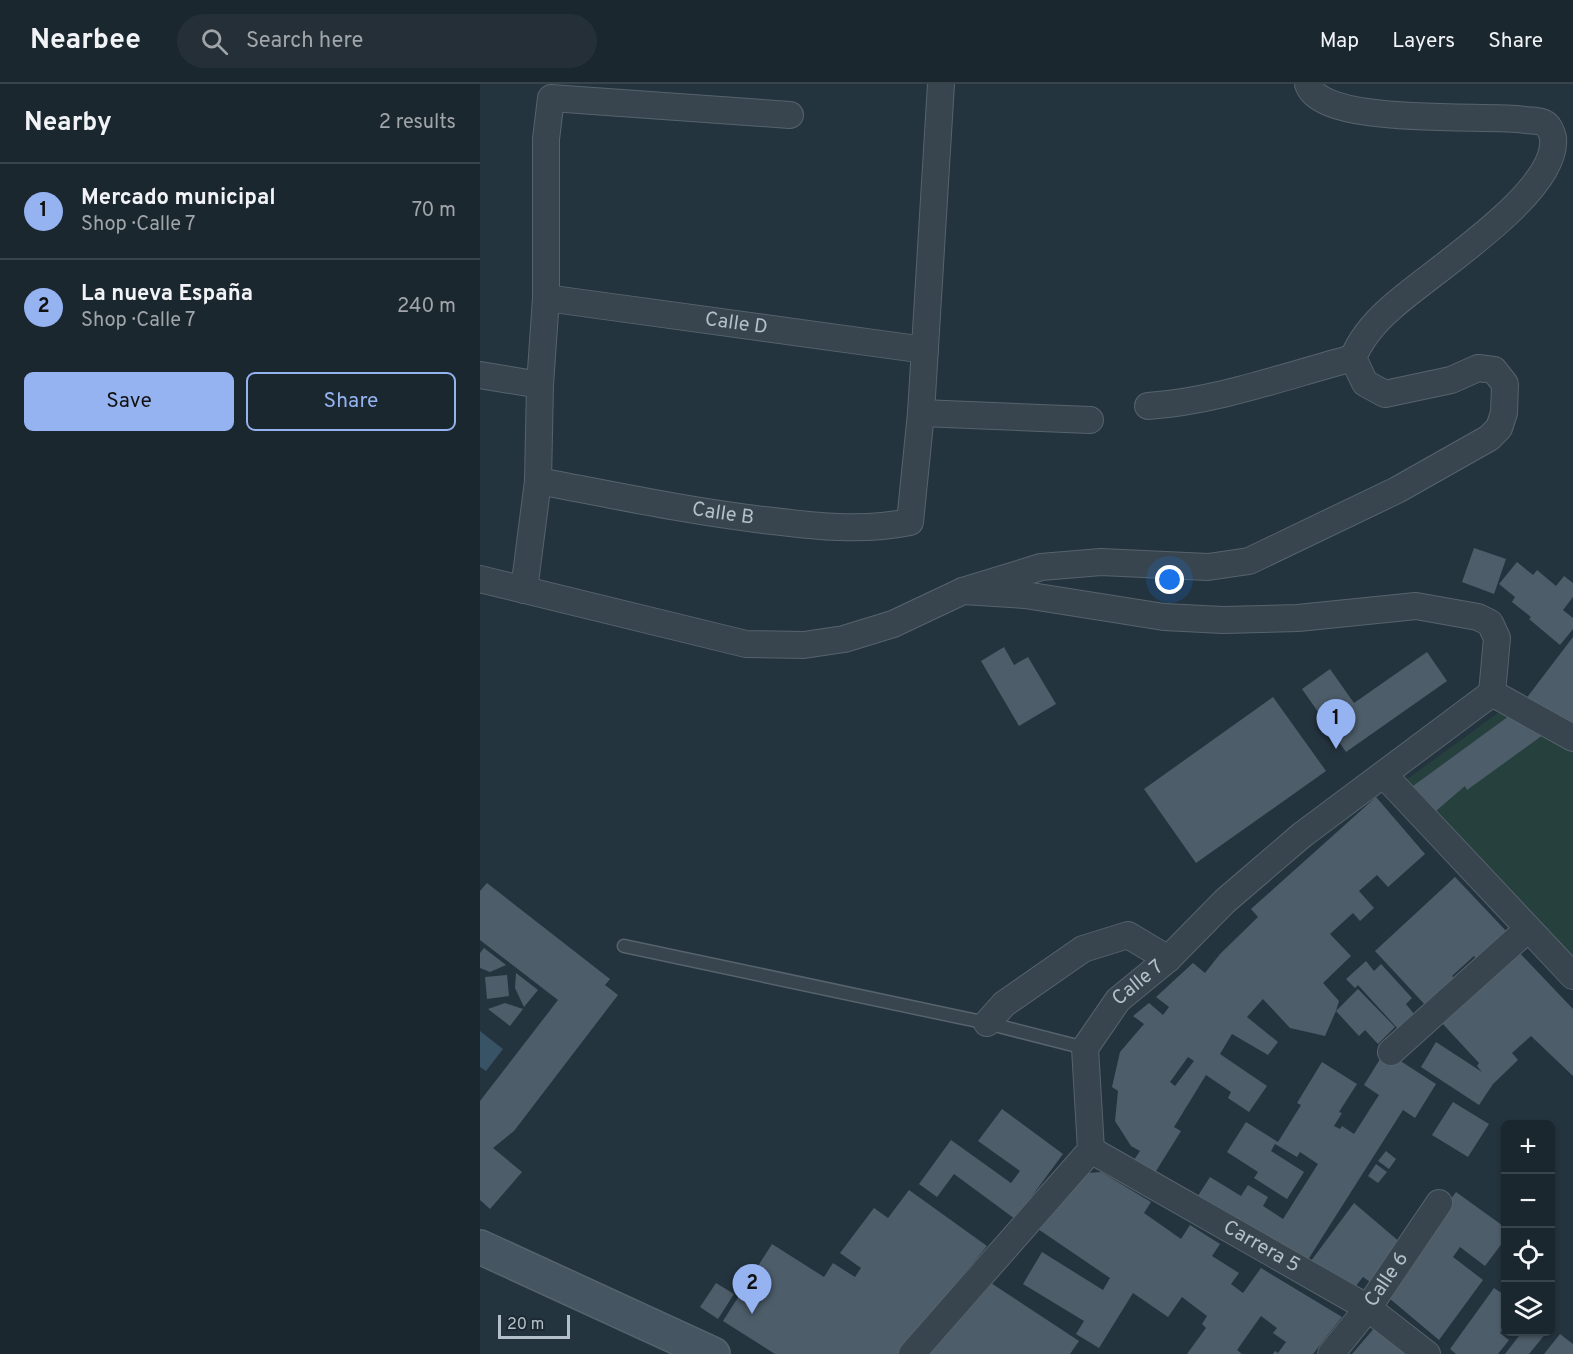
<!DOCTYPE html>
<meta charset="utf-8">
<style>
:root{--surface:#1b272f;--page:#242f37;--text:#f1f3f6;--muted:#a0a5aa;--line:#39444b;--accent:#95b2f1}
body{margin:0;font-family:Overpass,sans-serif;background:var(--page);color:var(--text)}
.controls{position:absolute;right:18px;bottom:18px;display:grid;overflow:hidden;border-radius:9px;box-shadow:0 2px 4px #0004}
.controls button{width:54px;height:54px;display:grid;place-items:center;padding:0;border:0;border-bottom:2px solid var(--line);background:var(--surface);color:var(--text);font:30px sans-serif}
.scale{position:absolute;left:18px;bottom:15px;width:72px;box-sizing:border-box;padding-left:6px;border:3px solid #b4c0c9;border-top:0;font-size:16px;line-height:21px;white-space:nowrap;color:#b4c0c9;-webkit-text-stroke:4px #1d2a34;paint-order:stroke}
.you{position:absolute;left:690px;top:496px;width:21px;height:21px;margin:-15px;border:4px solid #fff;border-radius:50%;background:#1a73e8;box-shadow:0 0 0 9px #1a73e833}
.badge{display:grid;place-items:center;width:39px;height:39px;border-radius:50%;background:var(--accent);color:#111;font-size:20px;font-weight:700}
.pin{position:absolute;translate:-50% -50px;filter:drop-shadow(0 2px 3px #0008)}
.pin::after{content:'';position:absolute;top:32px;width:21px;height:18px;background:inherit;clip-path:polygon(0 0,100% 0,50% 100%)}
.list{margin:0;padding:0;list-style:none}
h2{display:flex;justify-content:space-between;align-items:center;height:78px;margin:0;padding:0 24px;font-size:26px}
h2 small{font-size:20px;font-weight:400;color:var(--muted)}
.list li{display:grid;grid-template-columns:39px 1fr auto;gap:18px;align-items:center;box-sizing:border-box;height:96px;padding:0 24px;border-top:2px solid var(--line)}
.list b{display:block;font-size:22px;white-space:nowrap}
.list p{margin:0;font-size:20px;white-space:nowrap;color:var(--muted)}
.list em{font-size:20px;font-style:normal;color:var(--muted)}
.actions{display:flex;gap:12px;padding:18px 24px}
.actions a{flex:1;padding:14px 0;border:2px solid var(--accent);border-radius:9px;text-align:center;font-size:21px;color:var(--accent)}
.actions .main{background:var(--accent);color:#111}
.icon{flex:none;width:33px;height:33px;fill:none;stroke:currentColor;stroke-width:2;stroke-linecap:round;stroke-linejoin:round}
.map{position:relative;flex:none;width:1093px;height:1270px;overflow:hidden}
header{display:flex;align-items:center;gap:36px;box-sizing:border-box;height:84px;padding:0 30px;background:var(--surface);border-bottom:2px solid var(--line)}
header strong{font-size:28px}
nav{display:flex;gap:33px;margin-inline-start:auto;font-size:21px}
.search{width:420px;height:54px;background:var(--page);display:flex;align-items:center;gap:15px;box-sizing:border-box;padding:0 21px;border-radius:33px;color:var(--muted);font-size:22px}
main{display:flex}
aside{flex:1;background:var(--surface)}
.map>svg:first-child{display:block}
.green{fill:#26403e}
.water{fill:#385266}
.building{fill:#4d5d6a;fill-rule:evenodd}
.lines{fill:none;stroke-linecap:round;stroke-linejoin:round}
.service-casing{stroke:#56636c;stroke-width:15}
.minor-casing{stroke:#56636c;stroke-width:28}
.secondary-casing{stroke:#56636c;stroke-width:36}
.service{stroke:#38454f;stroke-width:12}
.minor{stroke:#38454f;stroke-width:26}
.secondary{stroke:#465562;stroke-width:33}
.labels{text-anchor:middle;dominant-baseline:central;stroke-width:6;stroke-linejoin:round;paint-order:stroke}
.street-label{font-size:20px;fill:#b4c0c9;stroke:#1d2a34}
</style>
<header>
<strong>Nearbee</strong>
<div class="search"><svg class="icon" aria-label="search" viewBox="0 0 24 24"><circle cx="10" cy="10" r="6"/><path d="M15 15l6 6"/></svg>Search here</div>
<nav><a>Map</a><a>Layers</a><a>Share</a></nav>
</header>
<main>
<aside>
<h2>Nearby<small>2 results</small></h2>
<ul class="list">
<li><span class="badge">1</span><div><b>Mercado municipal</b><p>Shop · Calle 7</p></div><em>70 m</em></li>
<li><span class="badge">2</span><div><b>La nueva España</b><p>Shop · Calle 7</p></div><em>240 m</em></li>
</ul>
<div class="actions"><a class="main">Save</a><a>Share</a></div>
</aside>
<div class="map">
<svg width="1093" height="1270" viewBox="0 0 1093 1270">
<rect width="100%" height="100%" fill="#24343f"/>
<!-- green -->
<path class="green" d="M1022 626 1093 667V875L926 696Z"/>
<!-- water -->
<path class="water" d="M0 947 23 965 6 987 0 983Z"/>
<!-- building -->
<path class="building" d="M994 464 1026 475 1014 510 982 498Z
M1037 478 1053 491 1057 486 1076 502 1084 492 1093 499V513L1083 526 1093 534V545L1080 561 1049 535 1051 533 1032 518 1035 513 1019 500Z
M1093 553V643L1045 616Z
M524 563 534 581 548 573 576 620 539 642 501 577Z
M947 568 967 597 866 668 822 605 850 585 874 619Z
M793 613 846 687 716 779 664 705Z
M1029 632 1063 651 987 706 985 702 956 727 933 702Z
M896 713 945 770 908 803 897 791 879 807 894 824 880 837 873 829 850 850 871 872 843 899 859 917 856 927 878 905 915 943 898 960 885 946 879 952 856 927 845 952 810 944 783 915 767 933 798 958 788 971 752 950 740 970 787 1002 769 1028 748 1014 751 1008 726 991 694 1043 701 1047 673 1092 652 1079 660 1067 651 1062 635 1037 638 1007 632 1003 640 968 664 940 653 932 669 919 683 931 689 923 676 913 713 879 725 889 740 870 778 833 771 825ZM708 973 714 977 695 1002 690 998Z
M975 793 1029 850 1000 878 994 872 972 892 977 897 948 924 895 867Z
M7 799 130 895 125 901 138 911 34 1047 13 1064 42 1088 10 1125 0 1116V1017L78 916 0 856V807Z
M4 864 26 881 10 888 0 884V869Z
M1036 865 1093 925V992L1051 952 1032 969 1038 976 1013 1000 999 1021 941 983 956 958 1002 988 997 982 999 979 961 938Z
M886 877 894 887 901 880 932 914 926 920 934 930 918 945 878 901 875 904 866 895Z
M36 889 58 906 44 923 35 904Z
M27 891 29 912 7 915 5 893Z
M25 919 43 925 30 942 8 925Z
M905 967 956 1000 935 1034 923 1026 824 1182 714 1118 730 1093 761 1112 768 1101 788 1113 783 1122 803 1135 838 1080 820 1068 817 1073 795 1060 791 1067 824 1088 807 1115 774 1094 778 1088 747 1068 766 1038 798 1058 821 1021 817 1019 842 978 877 1000 859 1028 862 1029 854 1042 860 1045 862 1042 874 1050 899 1011 884 1001Z
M973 1018 1009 1040 988 1073 952 1051Z
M522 1025 583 1070 535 1135 474 1090 457 1113 439 1100 471 1056 531 1099 540 1087 498 1057Z
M906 1067 916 1075 909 1085 898 1077Z
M896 1080 907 1088 898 1099 888 1092Z
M621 1088 671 1118 664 1129 701 1155 710 1141 740 1160 732 1172 759 1189 751 1200 763 1209 781 1184 862 1233 833 1270H793L795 1267 798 1269 806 1258 793 1249 797 1244 781 1232 757 1266 762 1270H707L726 1244 722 1240 727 1232 702 1213 688 1233 653 1209 619 1264 596 1250 604 1237 543 1200 562 1168 623 1206 630 1194 558 1145 608 1089Z
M429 1106 507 1162 419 1270H295L243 1237 292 1160 344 1193 353 1179 375 1193 381 1184 360 1169 394 1124 408 1134Z
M976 1108 1026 1144V1154L1005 1182 980 1163 973 1173 1003 1196 959 1256 903 1209Z
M874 1119 921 1159 890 1198 883 1193 871 1208 828 1181Z
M236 1199 254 1210 238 1235 220 1223Z
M511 1199 599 1257 590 1270H448Z
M1014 1204 1026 1212V1242L1020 1249 1029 1256 1018 1270H976L970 1265Z
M896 1242 933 1270H872Z
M1042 1248H1067L1049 1270H1025Z
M1080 1250 1093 1260V1270H1064Z"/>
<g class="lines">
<defs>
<path id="service" d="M144 862 507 939 605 964"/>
<g id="minor">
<path id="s1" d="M66 214 445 266"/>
<path d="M0 291 60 301"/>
<path d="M668 322C738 317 805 292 873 274"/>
<path d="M441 329 610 336"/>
<path id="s2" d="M58 397C133 411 208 427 284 436 334 442 380 448 430 438L441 329 461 0"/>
<path d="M0 495 266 560 324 561 364 555 413 540 483 507 545 511 684 533 743 536 818 534 936 522 998 533 1010 539 1017 554 1012 609"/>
<path d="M44 506 58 397 60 301 66 214V55L71 14 310 31"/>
<path d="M483 507 561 483 621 478 728 483 769 477 917 406 1009 354 1019 344 1024 329 1025 300 1014 286 998 284 971 296 905 310 885 299 873 274C881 254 895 238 911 224 950 188 1079 109 1073 54 1072 49 1069 41 1064 39 1059 36 1051 37 1046 36 1005 30 841 43 828 0"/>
<path d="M1012 609 1093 654"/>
<path d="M904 691 1093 892"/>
<path d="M507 939 524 920 603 865 648 851 688 875"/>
<path d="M911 968 1048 845"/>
<path id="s3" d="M611 1066 888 1224 947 1270"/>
<path id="s4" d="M432 1270 611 1066 605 964 638 916 688 875 745 817 822 751 1012 609"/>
<path id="s5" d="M851 1270 888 1224 959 1119"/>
</g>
<path id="secondary" d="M0 1163 233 1270"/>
</defs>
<!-- service casing -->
<use href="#service" class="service-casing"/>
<!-- minor casing -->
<use href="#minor" class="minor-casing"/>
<!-- secondary casing -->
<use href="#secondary" class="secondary-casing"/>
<!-- service -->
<use href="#service" class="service"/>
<!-- minor -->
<use href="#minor" class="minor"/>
<!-- secondary -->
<use href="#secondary" class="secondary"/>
</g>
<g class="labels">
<!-- street labels -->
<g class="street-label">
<text stroke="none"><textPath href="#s1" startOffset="192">Calle D</textPath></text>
<text stroke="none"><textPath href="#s2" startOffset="188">Calle B</textPath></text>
<text stroke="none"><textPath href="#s4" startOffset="458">Calle 7</textPath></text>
<text stroke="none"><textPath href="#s3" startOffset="196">Carrera 5</textPath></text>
<text stroke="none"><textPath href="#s5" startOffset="93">Calle 6</textPath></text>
</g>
</g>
</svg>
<div class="controls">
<button>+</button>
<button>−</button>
<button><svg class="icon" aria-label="locate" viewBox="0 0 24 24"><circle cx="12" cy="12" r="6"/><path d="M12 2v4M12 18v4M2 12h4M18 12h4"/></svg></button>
<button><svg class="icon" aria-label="layers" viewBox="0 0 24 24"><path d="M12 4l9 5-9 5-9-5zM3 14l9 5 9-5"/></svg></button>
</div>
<div class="scale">20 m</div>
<div class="you"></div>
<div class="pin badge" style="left:856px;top:665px">1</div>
<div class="pin badge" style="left:272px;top:1230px">2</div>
</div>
</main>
